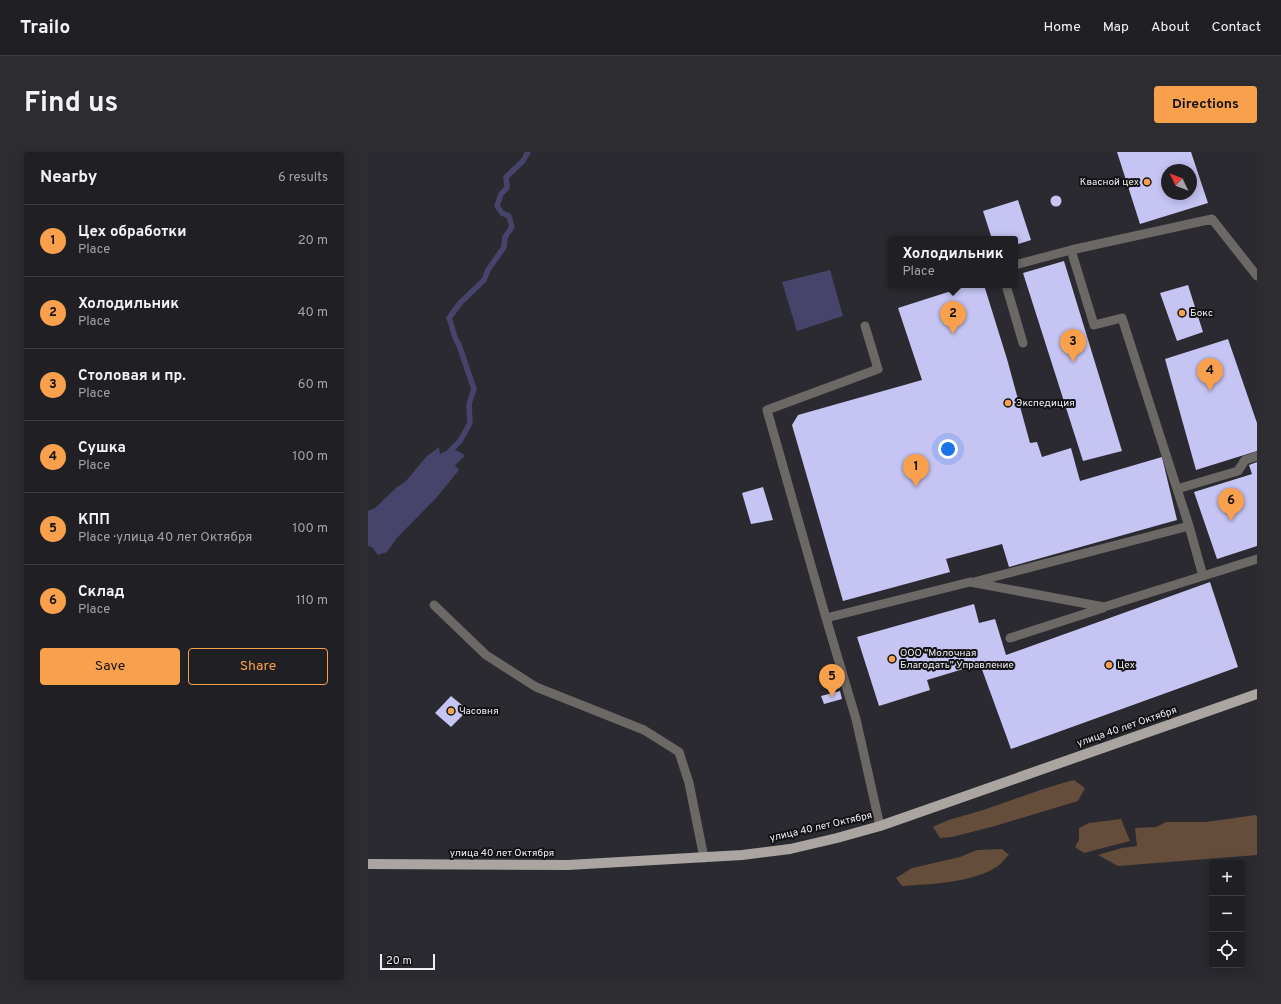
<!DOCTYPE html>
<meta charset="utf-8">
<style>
:root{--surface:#202024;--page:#2d2d31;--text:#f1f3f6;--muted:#a2a3a6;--line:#3d3e41;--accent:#f9a04c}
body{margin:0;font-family:Overpass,sans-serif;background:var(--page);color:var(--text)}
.controls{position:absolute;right:12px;bottom:12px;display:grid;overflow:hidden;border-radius:4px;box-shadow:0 2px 10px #0003}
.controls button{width:36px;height:36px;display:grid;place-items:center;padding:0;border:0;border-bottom:1px solid var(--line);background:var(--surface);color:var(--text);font:20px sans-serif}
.compass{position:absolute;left:793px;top:12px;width:36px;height:36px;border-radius:50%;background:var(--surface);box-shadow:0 2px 10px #0003;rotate:313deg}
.scale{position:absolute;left:12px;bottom:10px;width:55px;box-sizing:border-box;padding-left:4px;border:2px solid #efeff3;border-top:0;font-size:11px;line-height:14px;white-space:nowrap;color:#efeff3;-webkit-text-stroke:3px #131316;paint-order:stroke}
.you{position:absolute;left:580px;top:297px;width:14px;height:14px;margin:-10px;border:3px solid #fff;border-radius:50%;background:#1a73e8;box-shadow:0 0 0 6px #1a73e833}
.badge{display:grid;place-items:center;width:26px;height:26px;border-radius:50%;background:var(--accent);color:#111;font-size:13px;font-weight:700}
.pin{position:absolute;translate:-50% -33px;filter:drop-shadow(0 1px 2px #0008)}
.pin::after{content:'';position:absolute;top:21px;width:14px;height:12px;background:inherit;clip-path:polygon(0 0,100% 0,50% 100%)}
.popup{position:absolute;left:520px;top:84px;width:130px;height:52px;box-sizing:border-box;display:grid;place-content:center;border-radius:4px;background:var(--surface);filter:drop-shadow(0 1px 3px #0005);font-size:13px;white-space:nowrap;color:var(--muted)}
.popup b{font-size:15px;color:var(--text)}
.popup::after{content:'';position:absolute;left:50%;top:100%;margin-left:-8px;border:8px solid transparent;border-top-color:var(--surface)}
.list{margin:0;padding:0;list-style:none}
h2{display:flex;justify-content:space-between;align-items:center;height:52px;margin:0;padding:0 16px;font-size:17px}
h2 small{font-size:13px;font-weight:400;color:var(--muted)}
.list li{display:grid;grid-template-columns:26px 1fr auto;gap:12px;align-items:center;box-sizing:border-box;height:72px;padding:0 16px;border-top:1px solid var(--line)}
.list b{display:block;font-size:15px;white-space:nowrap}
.list p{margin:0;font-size:13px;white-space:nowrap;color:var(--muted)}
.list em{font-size:13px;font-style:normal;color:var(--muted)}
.actions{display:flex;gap:8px;padding:12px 16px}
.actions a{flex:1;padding:9px 0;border:1px solid var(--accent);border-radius:4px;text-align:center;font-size:14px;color:var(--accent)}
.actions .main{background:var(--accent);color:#111}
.icon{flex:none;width:22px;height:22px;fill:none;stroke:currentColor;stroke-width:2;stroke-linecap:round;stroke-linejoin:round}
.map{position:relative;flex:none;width:889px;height:828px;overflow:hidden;border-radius:4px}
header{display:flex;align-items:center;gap:24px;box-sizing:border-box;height:56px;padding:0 20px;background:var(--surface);border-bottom:1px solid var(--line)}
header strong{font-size:19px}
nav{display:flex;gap:22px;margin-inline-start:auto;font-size:14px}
.intro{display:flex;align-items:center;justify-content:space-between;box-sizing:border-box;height:96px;padding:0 24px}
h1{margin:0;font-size:28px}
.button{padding:10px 18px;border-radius:4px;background:var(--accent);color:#111;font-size:14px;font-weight:700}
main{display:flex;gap:24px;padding:0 24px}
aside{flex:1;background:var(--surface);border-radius:4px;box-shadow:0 2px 10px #0003}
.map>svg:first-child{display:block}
.green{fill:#644d3a}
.water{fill:#47446c}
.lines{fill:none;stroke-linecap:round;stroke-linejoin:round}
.stream{stroke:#47446c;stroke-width:5.5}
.building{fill:#c5c4f3;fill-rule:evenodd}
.service{stroke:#6b6866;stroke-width:9}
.primary{stroke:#aba5a1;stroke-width:10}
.poi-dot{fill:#f9a04c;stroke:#131316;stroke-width:1.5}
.labels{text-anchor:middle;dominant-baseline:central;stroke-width:4;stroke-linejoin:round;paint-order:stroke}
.poi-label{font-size:10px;fill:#efeff3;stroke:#131316;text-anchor:start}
.street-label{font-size:10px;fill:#efeff3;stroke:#131316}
</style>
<header>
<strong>Trailo</strong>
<nav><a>Home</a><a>Map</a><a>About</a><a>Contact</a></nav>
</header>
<div class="intro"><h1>Find us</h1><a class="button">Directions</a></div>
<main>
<aside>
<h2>Nearby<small>6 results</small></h2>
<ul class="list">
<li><span class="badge">1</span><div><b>Цех обработки</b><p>Place</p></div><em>20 m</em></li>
<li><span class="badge">2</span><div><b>Холодильник</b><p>Place</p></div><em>40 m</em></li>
<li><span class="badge">3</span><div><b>Столовая и пр.</b><p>Place</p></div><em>60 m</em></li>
<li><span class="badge">4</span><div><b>Сушка</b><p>Place</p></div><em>100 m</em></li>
<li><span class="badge">5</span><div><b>КПП</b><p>Place · улица 40 лет Октября</p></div><em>100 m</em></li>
<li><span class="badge">6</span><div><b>Склад</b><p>Place</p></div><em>110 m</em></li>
</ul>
<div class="actions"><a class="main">Save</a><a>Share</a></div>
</aside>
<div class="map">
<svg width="889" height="828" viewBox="0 0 889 828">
<rect width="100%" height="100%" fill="#2a2a30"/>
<!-- green -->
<path class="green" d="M706 628 717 636 710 649 627 674 584 685 572 686 565 675C581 666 597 664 615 658 645 648 675 636 706 628Z
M887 663 889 664V703L750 714 730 703 754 696 769 694 767 676 788 675 798 670H837L860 667Z
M753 667 762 689 716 701 707 695 711 688V676L721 671Z
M634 697 641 703C637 706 634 711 630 714 605 731 563 732 534 734L528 726 544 716 592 705 609 698Z"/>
<!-- water -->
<path class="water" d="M462 118 475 164 429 179 414 130Z
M71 295 72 302C81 297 89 296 97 304L87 313 91 318 69 345 28 387 19 400 10 403 4 395 0 394V359L7 356 28 336 38 329 58 305Z"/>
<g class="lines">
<!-- stream -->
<path class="stream" d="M79 302 92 289 102 271 101 252 106 237 91 193C85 185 85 175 81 166L92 151 116 128 120 118 136 95 137 85 144 75 141 64 134 61 129 54 133 42 139 36 138 25 155 9 160 0"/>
</g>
<!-- building -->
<path class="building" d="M749 0H823L840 51 772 72ZM799 18H823V42H799Z
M682.5 49a5.5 5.5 0 1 1 11 0a5.5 5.5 0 1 1-11 0Z
M650 48 663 88 647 93V87H624L615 59Z
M696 109 754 299 715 309 655 121Z
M602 133H616L639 207 662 291 669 290 674 305 703 296 712 329 794 305 809 368 641 415 634 392 578 407 582 420 475 449 424 273 430 263 554 228 530 156Z
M820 133 835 180 809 189 792 141Z
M860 187 889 271V299L828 318 797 207Z
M889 310V394L849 407 826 340 884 322 881 313Z
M395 335 405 368 383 372 374 341Z
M842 430 870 515 643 597 612 512 559 528 562 538 511 554 489 485 606 452 611 471 627 467 638 503Z
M472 539 474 547 456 552 453 544Z
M83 544 100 558 83 575 67 561Z"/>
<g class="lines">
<!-- service -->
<path class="service" d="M703 98 844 67 889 124
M647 113 703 98 726 173 754 166 809 337
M638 133 655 191
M835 424 889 407
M606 430 821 374 809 337 870 319 877 308 889 304
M66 453 118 503 168 535 276 578 311 600 321 631 336 706
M458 466 399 258 510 217 497 174
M642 486 735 456
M512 674 488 567 458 466 602 430 736 455 835 424 821 374"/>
<!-- primary -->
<path class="primary" d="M0 712 200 713 374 703 422 697 469 686 512 674 889 542"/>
</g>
<!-- markers -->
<g class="poi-dot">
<circle cx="779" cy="30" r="4"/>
<circle cx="814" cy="161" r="4"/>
<circle cx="640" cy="251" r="4"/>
<circle cx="524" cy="507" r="4"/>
<circle cx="741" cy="513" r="4"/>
<circle cx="83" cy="559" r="4"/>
</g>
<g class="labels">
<!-- poi labels -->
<g class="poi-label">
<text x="771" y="30" text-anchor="end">Квасной цех</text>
<text x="822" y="161">Бокс</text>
<text x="648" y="251">Экспедиция</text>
<text x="532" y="501">ООО "Молочная<tspan x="532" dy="12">Благодать" Управление</tspan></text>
<text x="749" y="513">Цех</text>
<text x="91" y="559">Часовня</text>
</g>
<!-- street labels -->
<g class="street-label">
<text transform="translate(759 575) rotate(-19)">улица 40 лет Октября</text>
<text transform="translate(453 675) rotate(-13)">улица 40 лет Октября</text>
<text x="134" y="701">улица 40 лет Октября</text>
</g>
</g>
</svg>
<div class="controls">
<button>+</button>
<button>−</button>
<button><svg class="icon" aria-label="locate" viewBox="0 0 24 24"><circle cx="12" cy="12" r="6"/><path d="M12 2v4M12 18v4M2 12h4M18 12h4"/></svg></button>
</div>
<svg class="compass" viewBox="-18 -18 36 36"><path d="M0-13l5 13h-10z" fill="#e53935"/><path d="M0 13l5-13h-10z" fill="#a2a3a6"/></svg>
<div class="scale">20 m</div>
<div class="you"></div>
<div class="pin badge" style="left:548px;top:335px">1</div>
<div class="pin badge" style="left:585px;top:182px">2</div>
<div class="popup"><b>Холодильник</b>Place</div>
<div class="pin badge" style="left:705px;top:210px">3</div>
<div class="pin badge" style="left:842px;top:239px">4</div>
<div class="pin badge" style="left:464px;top:545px">5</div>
<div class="pin badge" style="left:863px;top:369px">6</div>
</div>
</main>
